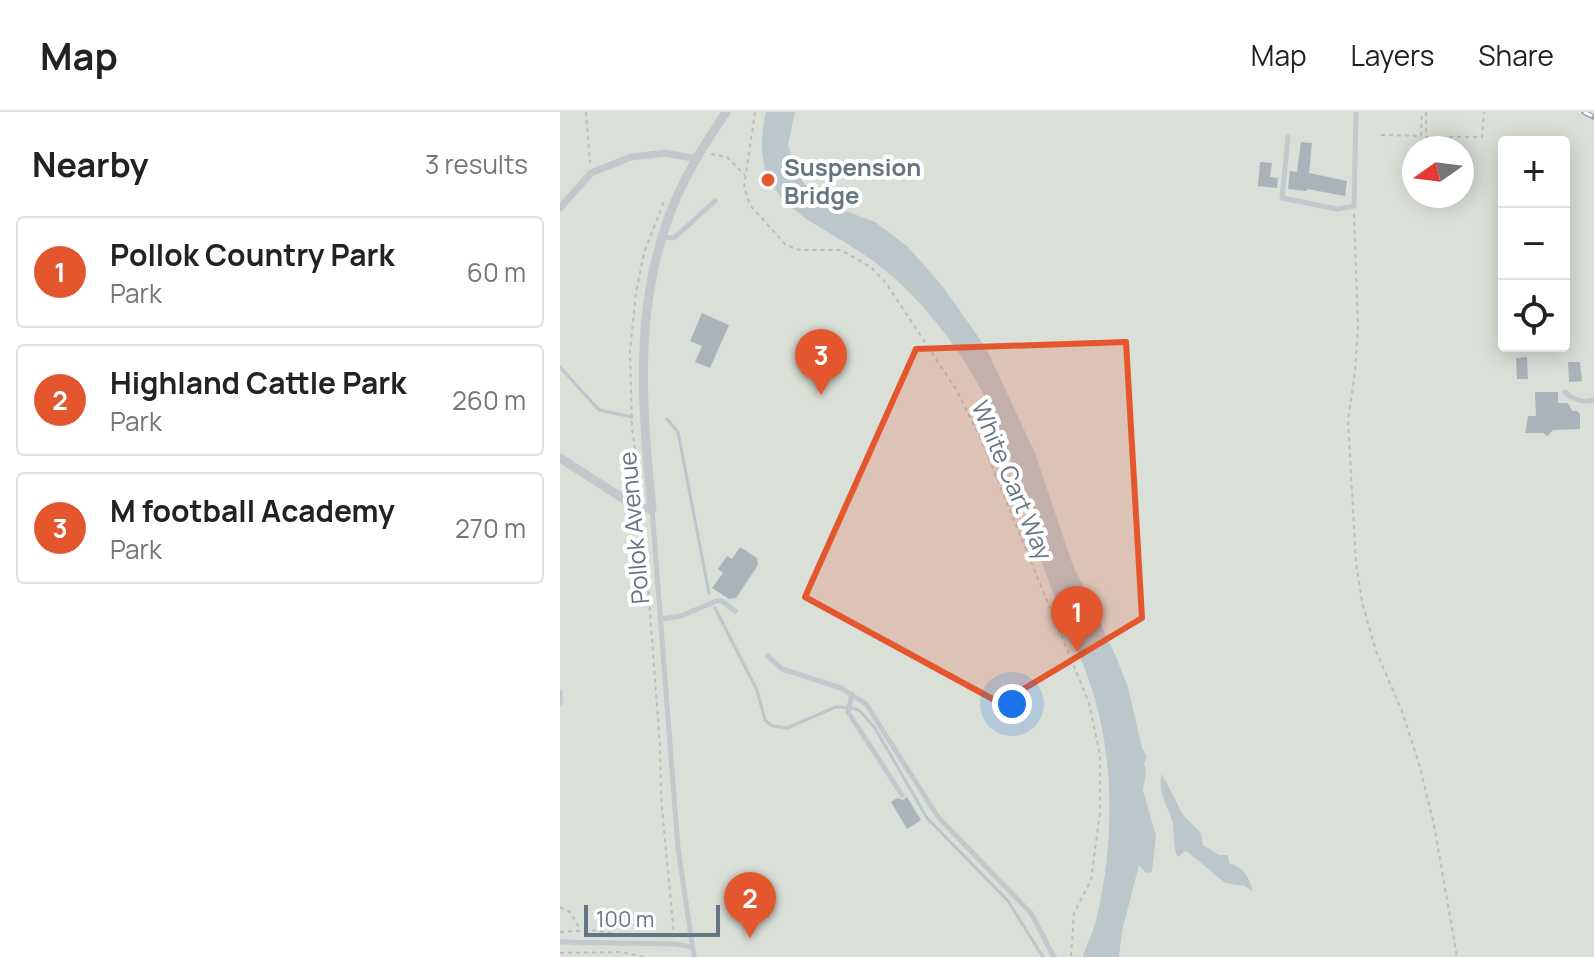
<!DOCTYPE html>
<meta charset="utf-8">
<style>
:root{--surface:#fff;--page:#f6f6f6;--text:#222;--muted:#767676;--line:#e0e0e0;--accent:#e4572e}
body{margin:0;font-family:Manrope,sans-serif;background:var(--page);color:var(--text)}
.controls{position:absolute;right:24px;top:24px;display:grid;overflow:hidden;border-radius:8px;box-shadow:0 4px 20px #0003}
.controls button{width:72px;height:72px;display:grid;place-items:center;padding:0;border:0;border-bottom:2px solid var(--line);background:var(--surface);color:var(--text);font:40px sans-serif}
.compass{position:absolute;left:842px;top:24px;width:72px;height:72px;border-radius:50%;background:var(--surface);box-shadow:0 4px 20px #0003;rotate:256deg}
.scale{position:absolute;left:24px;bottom:20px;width:136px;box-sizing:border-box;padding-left:8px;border:4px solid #657683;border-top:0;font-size:22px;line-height:28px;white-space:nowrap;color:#657683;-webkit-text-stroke:6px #fff;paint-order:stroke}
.you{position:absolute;left:452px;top:592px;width:28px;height:28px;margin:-20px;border:6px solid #fff;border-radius:50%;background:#1a73e8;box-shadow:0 0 0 12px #1a73e833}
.badge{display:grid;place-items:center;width:52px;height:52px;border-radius:50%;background:var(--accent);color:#fff;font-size:26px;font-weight:700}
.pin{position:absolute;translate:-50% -66px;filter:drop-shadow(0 2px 4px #0008)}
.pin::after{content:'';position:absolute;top:42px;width:28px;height:24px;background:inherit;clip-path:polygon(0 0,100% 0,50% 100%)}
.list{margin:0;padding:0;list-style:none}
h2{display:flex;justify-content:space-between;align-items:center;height:104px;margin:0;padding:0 32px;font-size:34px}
h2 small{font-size:26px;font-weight:400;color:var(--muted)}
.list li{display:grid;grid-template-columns:52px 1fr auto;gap:24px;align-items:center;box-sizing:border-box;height:112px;margin:0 16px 16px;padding:0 16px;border:2px solid var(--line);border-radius:8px}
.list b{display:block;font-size:30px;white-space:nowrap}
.list p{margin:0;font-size:26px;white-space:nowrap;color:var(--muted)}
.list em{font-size:26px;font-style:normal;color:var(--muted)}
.icon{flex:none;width:44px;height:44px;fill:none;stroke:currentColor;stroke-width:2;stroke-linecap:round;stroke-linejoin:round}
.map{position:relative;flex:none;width:1034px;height:845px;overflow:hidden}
header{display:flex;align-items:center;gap:48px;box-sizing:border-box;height:112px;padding:0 40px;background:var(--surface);border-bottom:2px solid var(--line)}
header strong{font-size:38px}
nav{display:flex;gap:44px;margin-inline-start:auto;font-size:28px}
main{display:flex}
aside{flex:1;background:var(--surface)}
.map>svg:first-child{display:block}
.green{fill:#dadfd7;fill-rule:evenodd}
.water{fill:#bbc7cb}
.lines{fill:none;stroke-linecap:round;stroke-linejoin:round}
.stream{stroke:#bbc7cb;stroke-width:3}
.building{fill:#aab3b9}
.path{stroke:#bbbfc2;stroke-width:2;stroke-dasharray:4 4;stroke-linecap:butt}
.service{stroke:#c3c8cc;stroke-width:5}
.pedestrian{stroke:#c3c8cc;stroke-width:7}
.minor{stroke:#c3c8cc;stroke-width:9}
.rail-casing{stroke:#a2aab0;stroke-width:6}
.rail{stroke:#fff;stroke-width:3;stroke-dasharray:9;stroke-linecap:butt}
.marked{fill:#e4572e;fill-opacity:0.2;stroke:#e4572e;stroke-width:6;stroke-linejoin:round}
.poi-dot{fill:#e4572e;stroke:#fff;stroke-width:3}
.labels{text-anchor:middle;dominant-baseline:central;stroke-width:8;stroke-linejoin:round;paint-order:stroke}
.poi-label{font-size:24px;font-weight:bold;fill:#657683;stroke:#fff;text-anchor:start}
.street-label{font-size:24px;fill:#657683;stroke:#fff}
</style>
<header>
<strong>Map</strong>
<nav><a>Map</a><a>Layers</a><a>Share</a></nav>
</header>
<main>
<aside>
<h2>Nearby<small>3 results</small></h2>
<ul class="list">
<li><span class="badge">1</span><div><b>Pollok Country Park</b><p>Park</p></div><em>60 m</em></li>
<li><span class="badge">2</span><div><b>Highland Cattle Park</b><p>Park</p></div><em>260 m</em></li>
<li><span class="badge">3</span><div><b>M football Academy</b><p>Park</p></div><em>270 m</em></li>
</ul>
</aside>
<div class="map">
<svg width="1034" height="845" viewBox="0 0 1034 845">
<rect width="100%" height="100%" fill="#fafaf8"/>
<!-- green -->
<path class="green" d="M0 0H1018L1034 8V845H0ZM944 30H1004V234H944ZM854 36H902V84H854Z"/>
<!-- water -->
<path class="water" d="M206 0H235L228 32 234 54 243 70 264 91 315 110 348 135 383 175 426 236 475 341 512 451 557 547 568 576 582 636 587 645 584 651 586 660 583 678 596 724 592 760 586 761 579 753 562 819 559 845H523C527 831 534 819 537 805 554 729 555 651 532 577 518 533 495 492 481 447 460 382 445 313 408 255 384 217 356 183 321 155 262 107 183 98 206 0Z
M602 662 623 703 641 721 643 733 659 743H668L669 751C686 757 688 765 693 779L685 774 665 771 629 741 625 739 618 745C612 733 615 724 613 712 609 696 596 678 602 662Z"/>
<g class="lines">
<!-- stream -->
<path class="stream" d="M0 255 39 298 72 305
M107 307 118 320 149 481
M155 496 197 578 205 608 212 614 227 616 276 595 293 596 300 599 315 616 367 706 448 789 483 845"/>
</g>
<!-- building -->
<path class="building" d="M741 30 752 31 749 61 787 69 785 84 747 77V79L728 77 730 59 737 60Z
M700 50 712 51 710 65 718 66 717 76 698 74Z
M142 201 169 213 150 256 135 250 142 234 130 229Z
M967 245 968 267H957L956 246Z
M1008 250H1020L1022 269 1009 270Z
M975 280H998V291H1008L1012 299H1017L1020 302V317L993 318 988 324 983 321H965L968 304H976Z
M180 435 197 446 198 453 176 486 169 487 152 476 163 461 158 457 167 444 172 447Z
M347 685 361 708 347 717 331 690 337 686 343 688Z"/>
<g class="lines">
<!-- path -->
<path class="path" d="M26 0 30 51
M195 0 184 75 190 93 226 133 240 138H281L311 155 326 171 397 279 419 323 529 591 540 643V701L531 768 514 801 511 845
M866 0V25H922L924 0
M821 23 861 24 862 0
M151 42 167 45 185 63
M794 102 798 214 795 260 788 308 796 450 802 490 816 539 842 599 859 652 874 713 897 845
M79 361 72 317 70 238 76 181 84 141 104 89
M83 407 100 634 101 685 114 823
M0 795 10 800 20 817
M0 820 30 818 61 823
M0 841 61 840 85 845"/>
<!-- service -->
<path class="service" d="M728 25 722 86 777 97 794 94 796 0
M103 125 114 126 155 89
M1005 280C1013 288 1024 291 1034 288
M92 397 118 736 134 845
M101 507 121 504 156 489H162L175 499
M208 544 222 557 281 576 306 592 378 705 471 801 494 845
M0 580V591
M292 582 288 600 342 683
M0 830 115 832 132 835"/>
<!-- pedestrian -->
<path class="pedestrian" d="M0 96 31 61 71 45 106 41 137 47"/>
<!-- minor -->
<path class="minor" d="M0 346 78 396 92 397C82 301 74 200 108 107 121 69 144 33 166 0"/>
<defs>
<path id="rail" d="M1024 0 1034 5"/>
</defs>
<!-- rail casing -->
<use href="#rail" class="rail-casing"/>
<!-- rail -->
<use href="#rail" class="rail"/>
</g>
<!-- marked area -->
<path class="marked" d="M566 230 582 506 440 591 245 485 356 237Z"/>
<!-- markers -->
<circle class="poi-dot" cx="208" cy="68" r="8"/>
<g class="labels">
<!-- poi labels -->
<g class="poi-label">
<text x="224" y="54">Suspension<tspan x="224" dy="28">Bridge</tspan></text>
</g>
<!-- street labels -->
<g class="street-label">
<text transform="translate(453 368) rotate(67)">White Cart Way</text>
<text transform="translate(73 416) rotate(-95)">Pollok Avenue</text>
</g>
</g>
</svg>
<div class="controls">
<button>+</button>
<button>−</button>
<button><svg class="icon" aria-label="locate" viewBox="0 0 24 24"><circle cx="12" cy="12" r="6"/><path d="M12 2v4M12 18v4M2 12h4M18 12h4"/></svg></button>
</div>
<svg class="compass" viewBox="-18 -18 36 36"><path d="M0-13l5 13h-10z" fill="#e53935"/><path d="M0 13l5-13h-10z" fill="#767676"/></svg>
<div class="scale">100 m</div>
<div class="you"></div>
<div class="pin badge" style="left:517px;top:540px">1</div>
<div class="pin badge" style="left:190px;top:826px">2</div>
<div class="pin badge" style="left:261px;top:283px">3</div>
</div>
</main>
